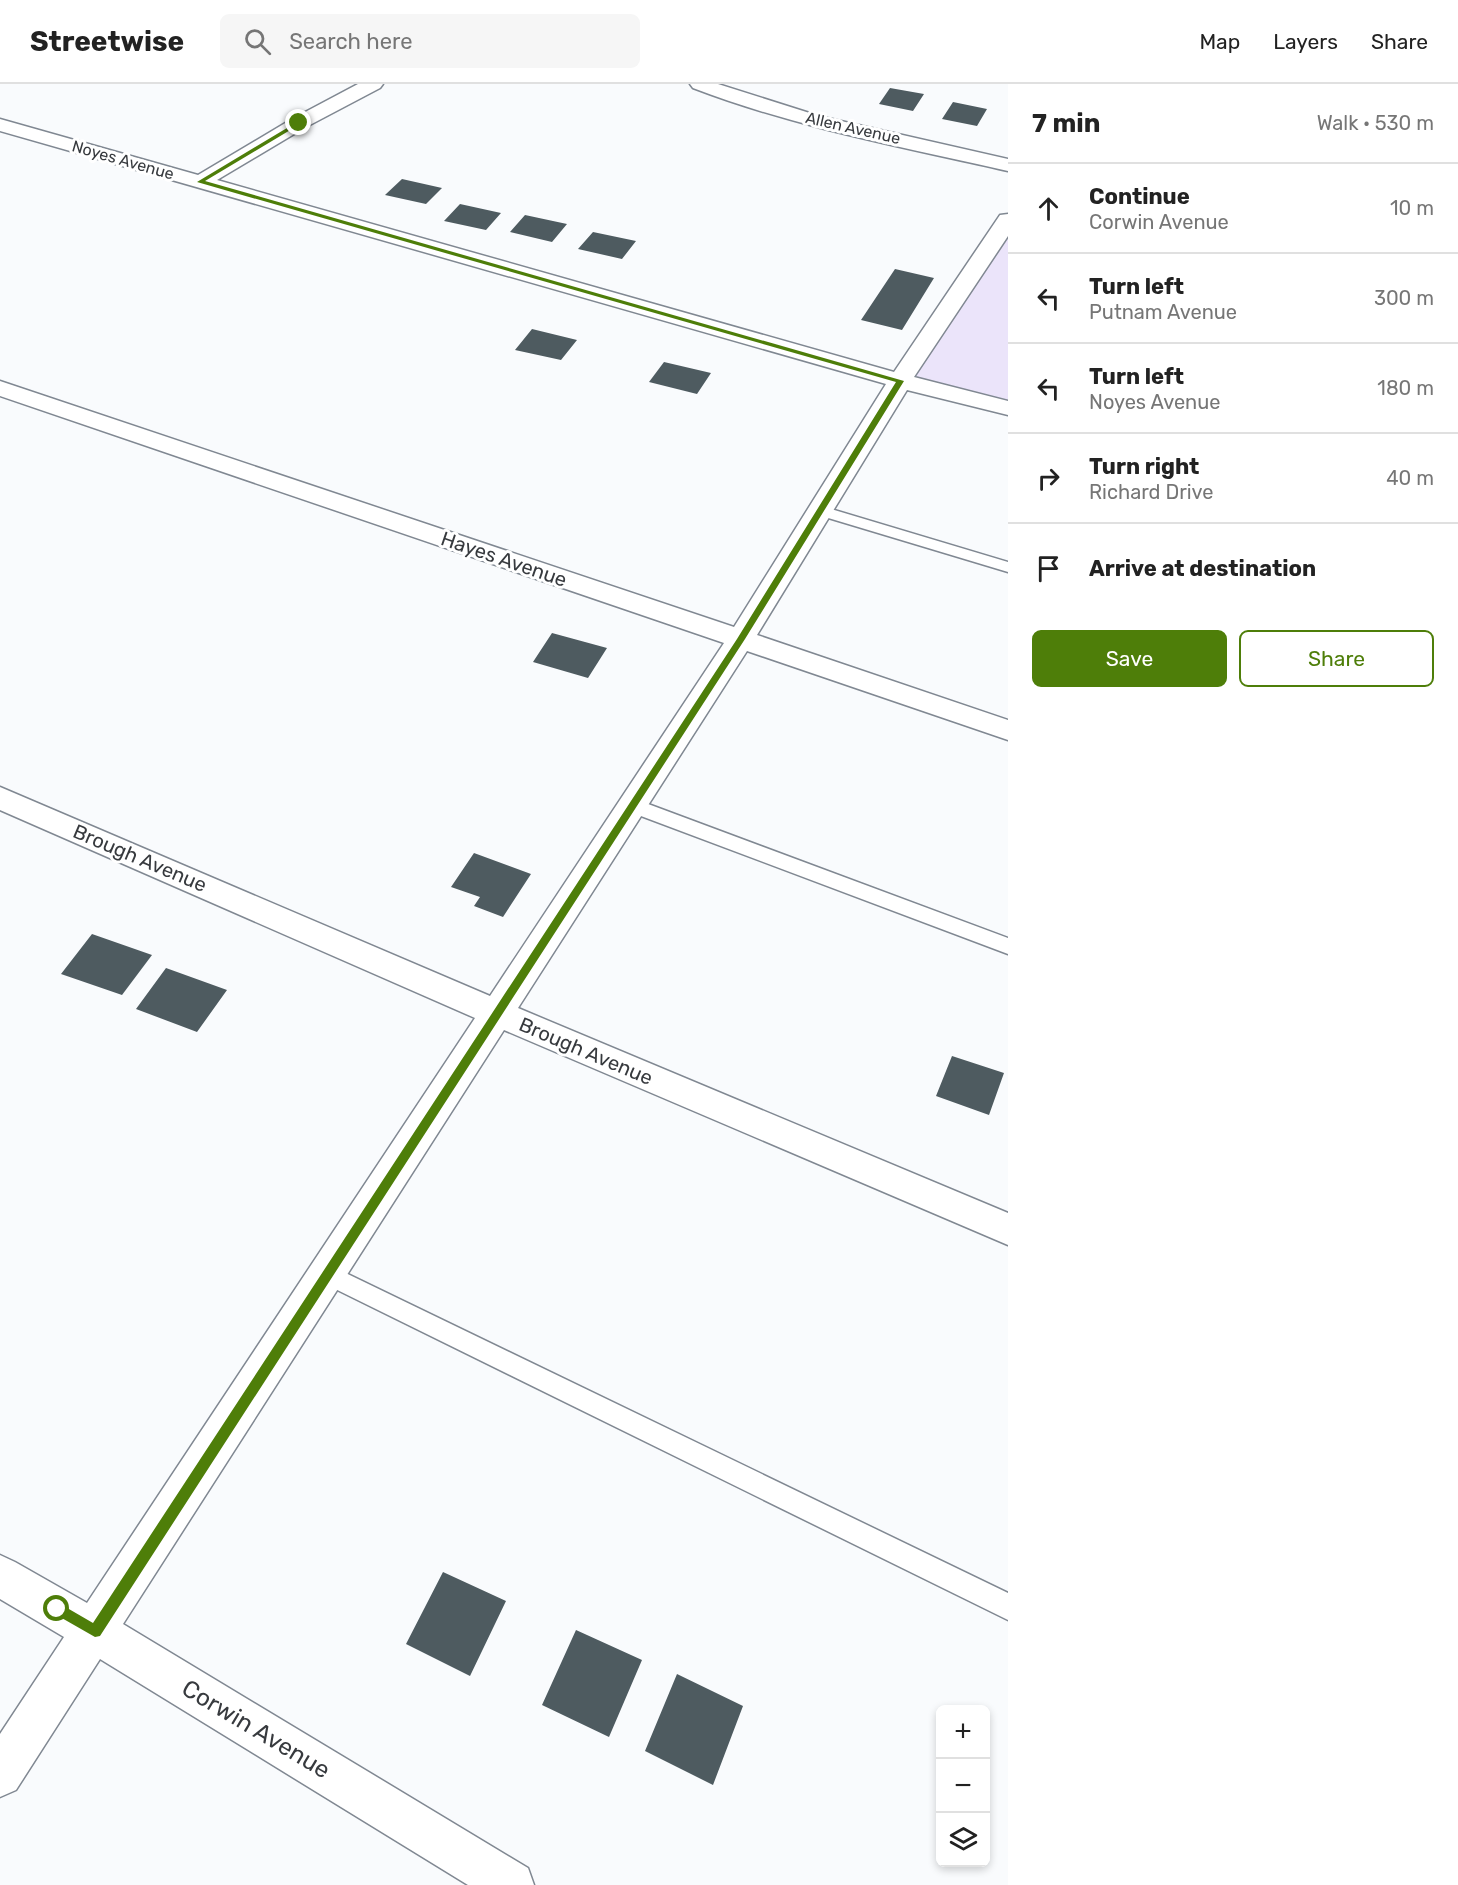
<!DOCTYPE html>
<meta charset="utf-8">
<style>
:root{--surface:#fff;--page:#f6f6f6;--text:#222;--muted:#767676;--line:#e0e0e0;--accent:#4e7e09}
body{margin:0;font-family:Rubik,sans-serif;background:var(--page);color:var(--text)}
.controls{position:absolute;right:18px;bottom:18px;display:grid;overflow:hidden;border-radius:9px;box-shadow:0 3px 9px #0003}
.controls button{width:54px;height:54px;display:grid;place-items:center;padding:0;border:0;border-bottom:2px solid var(--line);background:var(--surface);color:var(--text);font:30px sans-serif}
.stop{position:absolute;width:18px;height:18px;margin:-14px;border:4px solid #4e7e09;border-radius:50%;background:#fff}
.stop.end{background:#4e7e09;border-color:#fff;box-shadow:0 2px 6px #0008}
.list{margin:0;padding:0;list-style:none}
h2{display:flex;justify-content:space-between;align-items:center;height:78px;margin:0;padding:0 24px;font-size:26px}
h2 small{font-size:20px;font-weight:400;color:var(--muted)}
.list li{display:grid;grid-template-columns:39px 1fr auto;gap:18px;align-items:center;box-sizing:border-box;height:90px;padding:0 24px;border-top:2px solid var(--line)}
.list b{display:block;font-size:22px;white-space:nowrap}
.list p{margin:0;font-size:20px;white-space:nowrap;color:var(--muted)}
.list em{font-size:20px;font-style:normal;color:var(--muted)}
.actions{display:flex;gap:12px;padding:18px 24px}
.actions a{flex:1;padding:14px 0;border:2px solid var(--accent);border-radius:9px;text-align:center;font-size:21px;color:var(--accent)}
.actions .main{background:var(--accent);color:#fff}
.icon{flex:none;width:33px;height:33px;fill:none;stroke:currentColor;stroke-width:2;stroke-linecap:round;stroke-linejoin:round}
.map{position:relative;flex:none;width:1008px;height:1801px;overflow:hidden}
header{display:flex;align-items:center;gap:36px;box-sizing:border-box;height:84px;padding:0 30px;background:var(--surface);border-bottom:2px solid var(--line)}
header strong{font-size:28px}
nav{display:flex;gap:33px;margin-inline-start:auto;font-size:21px}
.search{width:420px;height:54px;background:var(--page);display:flex;align-items:center;gap:15px;box-sizing:border-box;padding:0 21px;border-radius:9px;color:var(--muted);font-size:22px}
main{display:flex}
aside{flex:1;background:var(--surface)}
.map>svg:first-child{display:block}
.green{fill:#ebe4fa}
.building{fill:#4e5b60}
.lines{fill:none;stroke-linecap:round;stroke-linejoin:round}
.service-casing{stroke:#808892;stroke-width:3}
.minor-casing{stroke:#808892;stroke-width:3}
.service{fill:#fff;fill-rule:evenodd}
.minor{fill:#fff;fill-rule:evenodd}
.route{fill:#4e7e09}
.labels{text-anchor:middle;dominant-baseline:central;stroke-width:6;stroke-linejoin:round;paint-order:stroke}
.far-street-label{font-size:16px;fill:#373a3e;stroke:#fff}
.street-label{font-size:20px;fill:#373a3e;stroke:#fff}
.near-street-label{font-size:24px;fill:#373a3e;stroke:#fff}
</style>
<header>
<strong>Streetwise</strong>
<div class="search"><svg class="icon" aria-label="search" viewBox="0 0 24 24"><circle cx="10" cy="10" r="6"/><path d="M15 15l6 6"/></svg>Search here</div>
<nav><a>Map</a><a>Layers</a><a>Share</a></nav>
</header>
<main>
<div class="map">
<svg width="1008" height="1801" viewBox="0 0 1008 1801">
<rect width="100%" height="100%" fill="#f9fbfd"/>
<!-- green -->
<path class="green" d="M1008 136V324L900 297Z"/>
<!-- building -->
<path class="building" d="M890 4 924 10 913 27 879 20Z
M953 18 987 25 977 42 942 35Z
M402 95 442 104 426 120 385 111Z
M460 120 501 129 486 146 444 137Z
M525 131 567 140 552 158 510 148Z
M593 148 636 157 622 175 578 165Z
M895 185 934 194 902 246 861 236Z
M532 245 577 256 561 276 515 266Z
M664 278 711 289 697 310 649 298Z
M552 549 607 564 588 594 533 578Z
M474 769 531 790 503 833 474 822 480 813 451 803Z
M92 850 152 871 122 911 61 890Z
M166 884 227 906 197 948 136 925Z
M952 972 1004 989 989 1031 936 1012Z
M443 1488 506 1517 470 1592 406 1560Z
M576 1546 642 1576 609 1653 542 1621Z
M677 1590 743 1622 713 1701 645 1667Z"/>
<g class="lines">
<defs>
<path id="service" d="M821 422 1008 478V488L815 430 813 427 815 424Z
M632 714 1008 854V870L625 726 622 721 625 716Z
M327 1180 1008 1509V1536L319 1197 315 1190 319 1183Z"/>
<path id="minor" d="M358 0H383L380 4 306 43 217 96 894 288 1000 131 1008 130V152L914 293 1008 317V331L907 306 757 551 1008 636V656L747 567 518 924 1008 1129V1161L504 946 123 1540 528 1784 534 1801H468L100 1575 16 1706 0 1713V1650L64 1553 0 1515V1471L15 1478 87 1519 475 934 0 726V703L490 912 724 559 0 312V297L734 543 886 300 0 47V35L198 91 292 35Z
M690 0H718L819 32 1008 75V87C902 63 795 43 693 4Z"/>
</defs>
<!-- service casing -->
<use href="#service" class="service-casing"/>
<!-- minor casing -->
<use href="#minor" class="minor-casing"/>
<!-- service -->
<use href="#service" class="service"/>
<!-- minor -->
<use href="#minor" class="minor"/>
</g>
<!-- route -->
<path class="route" d="M297 38 302 39 205 97 904 297 745 555 100 1552 95 1553 53 1529 51 1525 53 1521 57 1519 62 1521 93 1539 737 555 896 298 197 98Z"/>
<g class="labels">
<!-- far-street labels -->
<g class="far-street-label">
<text transform="translate(853 44) rotate(13)">Allen Avenue</text>
<text transform="translate(123 76) rotate(16)">Noyes Avenue</text>
</g>
<!-- street labels -->
<g class="street-label">
<text transform="translate(504 475) rotate(19)">Hayes Avenue</text>
<text transform="translate(140 774) rotate(23)">Brough Avenue</text>
<text transform="translate(586 967) rotate(23)">Brough Avenue</text>
</g>
<!-- near-street labels -->
<g class="near-street-label">
<text transform="translate(256 1645) rotate(31)">Corwin Avenue</text>
</g>
</g>
</svg>
<div class="controls">
<button>+</button>
<button>−</button>
<button><svg class="icon" aria-label="layers" viewBox="0 0 24 24"><path d="M12 4l9 5-9 5-9-5zM3 14l9 5 9-5"/></svg></button>
</div>
<div class="stop" style="left:57px;top:1525px"></div>
<div class="stop end" style="left:299px;top:39px"></div>
</div>
<aside>
<h2>7 min<small>Walk · 530 m</small></h2>
<ul class="list">
<li><svg class="icon" aria-label="ahead" viewBox="0 0 24 24"><path d="M12 20V5M6 11l6-6 6 6"/></svg><div><b>Continue</b><p>Corwin Avenue</p></div><em>10 m</em></li>
<li><svg class="icon" aria-label="left" viewBox="0 0 24 24"><path d="M17 20v-9H6M10 6l-5 5 5 5"/></svg><div><b>Turn left</b><p>Putnam Avenue</p></div><em>300 m</em></li>
<li><svg class="icon" aria-label="left" viewBox="0 0 24 24"><path d="M17 20v-9H6M10 6l-5 5 5 5"/></svg><div><b>Turn left</b><p>Noyes Avenue</p></div><em>180 m</em></li>
<li><svg class="icon" aria-label="right" viewBox="0 0 24 24"><path d="M7 20v-9h11M14 6l5 5-5 5"/></svg><div><b>Turn right</b><p>Richard Drive</p></div><em>40 m</em></li>
<li><svg class="icon" aria-label="arrive" viewBox="0 0 24 24"><path d="M6 21V4h12l-3 4 3 4H6"/></svg><div><b>Arrive at destination</b></div></li>
</ul>
<div class="actions"><a class="main">Save</a><a>Share</a></div>
</aside>
</main>
